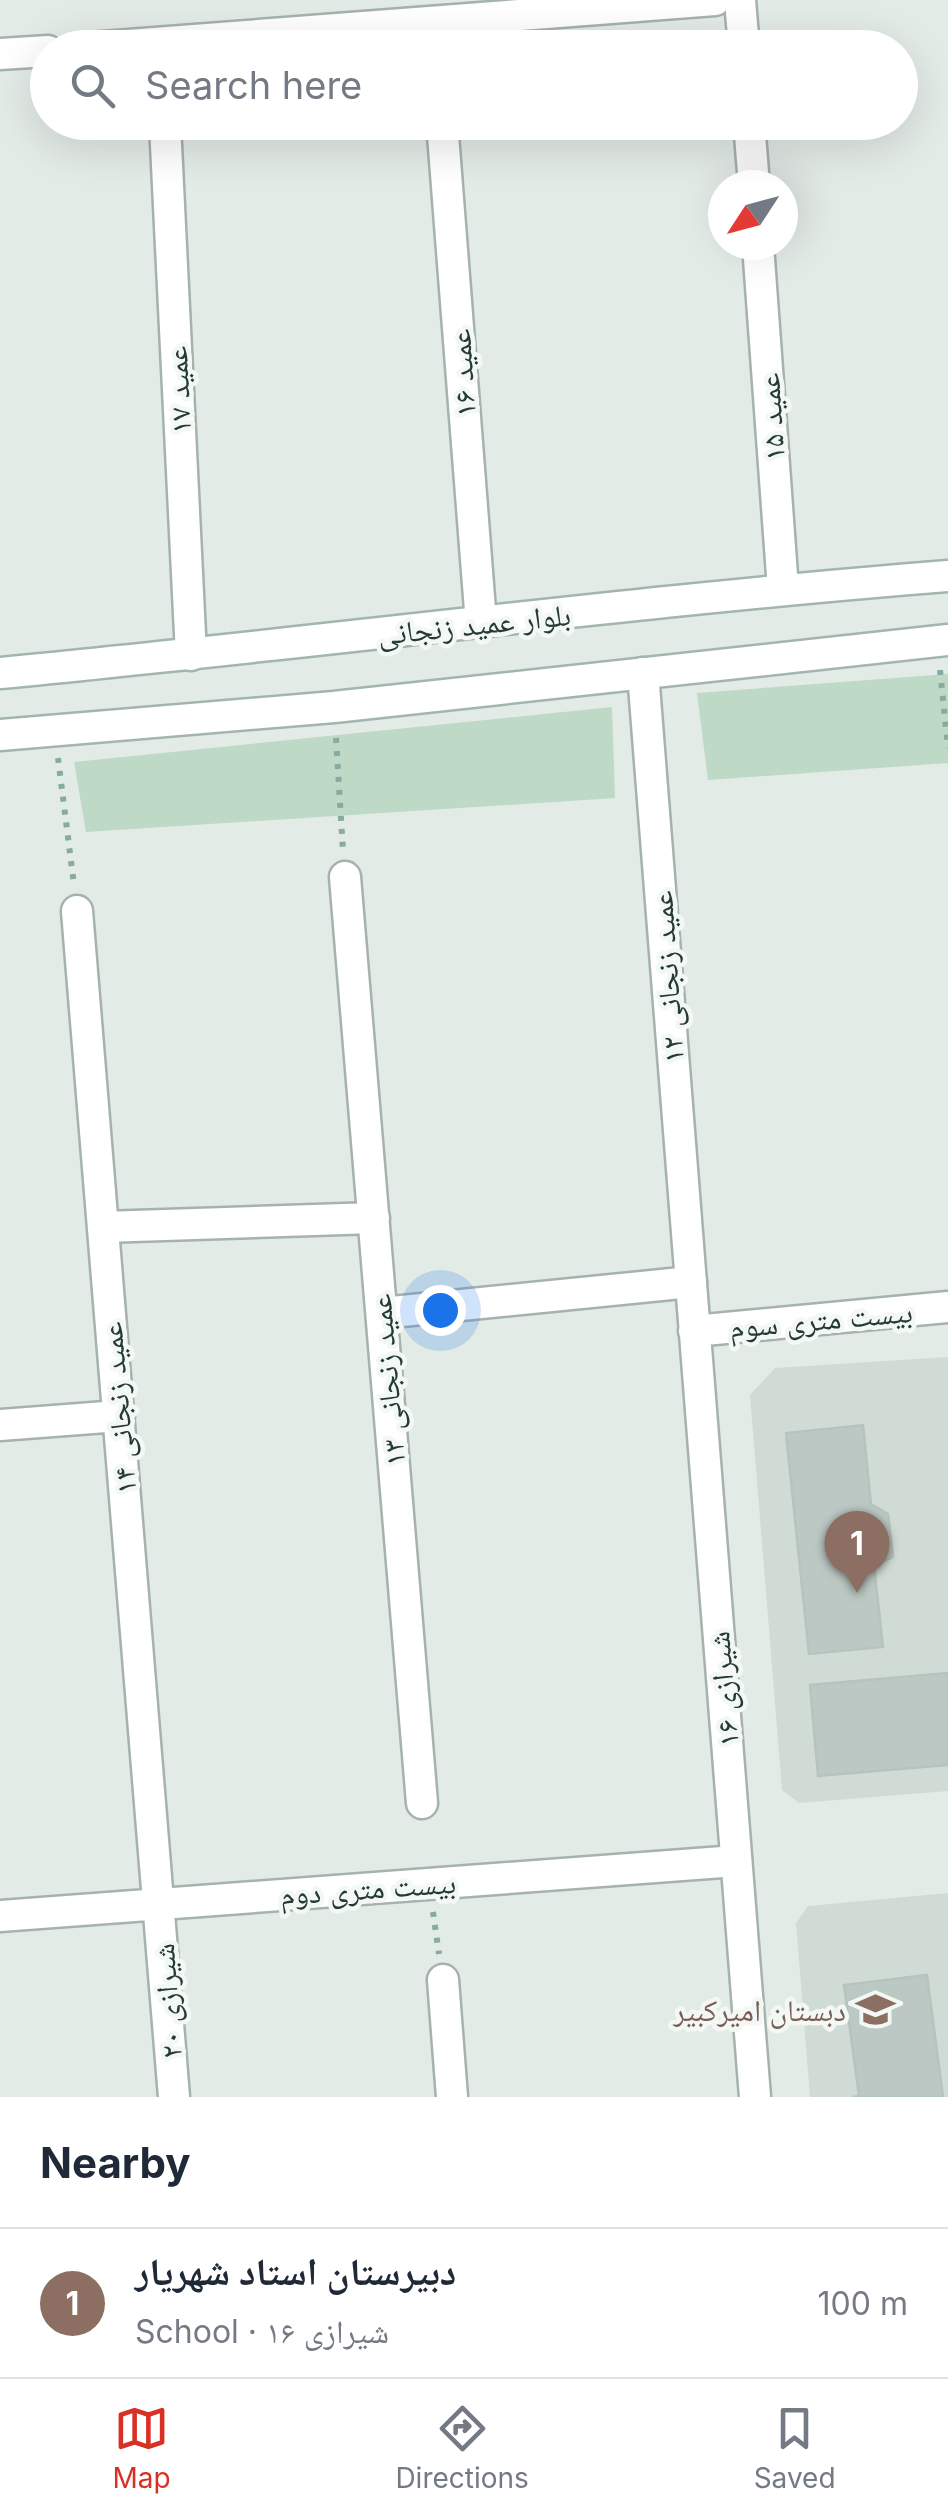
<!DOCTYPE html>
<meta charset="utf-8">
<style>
:root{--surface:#fff;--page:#f2f2f3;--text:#1f2937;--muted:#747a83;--line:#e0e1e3;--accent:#d93025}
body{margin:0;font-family:Inter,"Noto Naskh Arabic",sans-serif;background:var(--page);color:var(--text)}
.compass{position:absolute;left:708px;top:170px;width:90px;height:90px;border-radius:50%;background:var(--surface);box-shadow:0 10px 40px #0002;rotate:234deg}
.you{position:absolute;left:440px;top:1310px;width:35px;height:35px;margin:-25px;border:8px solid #fff;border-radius:50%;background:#1a73e8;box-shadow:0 0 0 15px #1a73e833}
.badge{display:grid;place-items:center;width:65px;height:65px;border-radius:50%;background:var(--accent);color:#fff;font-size:32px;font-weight:700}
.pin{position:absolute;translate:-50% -82px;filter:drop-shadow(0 2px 5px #0008)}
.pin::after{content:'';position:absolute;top:52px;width:35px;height:30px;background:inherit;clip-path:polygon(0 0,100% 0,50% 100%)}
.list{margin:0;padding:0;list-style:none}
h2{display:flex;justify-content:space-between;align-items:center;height:130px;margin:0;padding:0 40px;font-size:42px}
h2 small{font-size:32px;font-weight:400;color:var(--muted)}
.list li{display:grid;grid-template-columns:65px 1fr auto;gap:30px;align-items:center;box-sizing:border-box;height:150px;padding:0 40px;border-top:2px solid var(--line)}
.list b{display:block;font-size:38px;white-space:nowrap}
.list p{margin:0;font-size:32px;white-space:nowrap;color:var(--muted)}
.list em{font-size:32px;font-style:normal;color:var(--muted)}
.icon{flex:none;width:55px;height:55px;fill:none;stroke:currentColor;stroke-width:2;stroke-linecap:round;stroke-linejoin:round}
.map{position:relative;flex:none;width:948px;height:2097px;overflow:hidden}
.search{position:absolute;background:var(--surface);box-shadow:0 10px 40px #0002;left:30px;right:30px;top:30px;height:110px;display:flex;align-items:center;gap:25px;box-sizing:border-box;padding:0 35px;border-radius:55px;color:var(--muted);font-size:38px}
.sheet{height:280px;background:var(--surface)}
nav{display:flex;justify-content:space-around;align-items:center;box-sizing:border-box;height:140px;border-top:2px solid var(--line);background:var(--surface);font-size:28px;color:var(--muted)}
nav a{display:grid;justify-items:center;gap:5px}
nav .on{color:var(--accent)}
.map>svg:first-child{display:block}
.built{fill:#d1dbd6}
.green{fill:#bed9c6}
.building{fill:#bcc8c3;stroke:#b6c4be;stroke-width:2.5}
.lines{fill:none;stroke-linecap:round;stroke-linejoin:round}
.minor-casing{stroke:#a6b2ae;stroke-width:35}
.tertiary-casing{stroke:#a6b2ae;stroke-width:35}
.secondary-casing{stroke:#a3b5af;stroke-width:35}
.path{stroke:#87ab9f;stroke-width:6;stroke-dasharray:5 8;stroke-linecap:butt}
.minor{stroke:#fff;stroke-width:30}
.tertiary{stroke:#fff;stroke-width:30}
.secondary{stroke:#fff;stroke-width:30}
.labels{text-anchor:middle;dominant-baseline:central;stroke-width:9;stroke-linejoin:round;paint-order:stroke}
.street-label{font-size:30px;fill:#253a34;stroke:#f3f8f5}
.education-label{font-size:30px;fill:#785e54;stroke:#f3f8f5;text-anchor:end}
</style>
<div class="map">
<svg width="948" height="2097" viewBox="0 0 948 2097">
<rect width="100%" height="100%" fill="#e3ebe7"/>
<!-- built -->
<path class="built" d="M948 1357V1791L799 1803 782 1790 750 1395 775 1368Z
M948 1893V2097H810L796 1923 808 1906Z"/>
<!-- green -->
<path class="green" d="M948 674V763L708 780 697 693Z
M612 707 615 798 86 832 74 762Z"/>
<!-- building -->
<path class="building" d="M863 1425 871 1504 888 1514 893 1557 874 1566 883 1647 809 1654 786 1433Z
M948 1673V1765L818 1776 810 1685Z
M927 1975 943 2097H853L859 2096 844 1985Z"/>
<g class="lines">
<defs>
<path id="minor" d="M740 0 744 48
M89 48 715 0
M0 54 48 51
M442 122 481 623
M749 122 754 185
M165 124 191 655
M758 245 783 589
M345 877 422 1803
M77 911 174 2097
M103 1227 374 1218
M382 1313 691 1282
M0 1425 119 1416
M0 1916 736 1861
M443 1980 452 2097"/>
<path id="tertiary" d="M643 673 755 2097
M694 1331 948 1307"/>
<path id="secondary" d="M0 673C316 643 631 601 948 576
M0 735 334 707 948 640"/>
</defs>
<!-- minor casing -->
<use href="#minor" class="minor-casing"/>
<!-- tertiary casing -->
<use href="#tertiary" class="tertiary-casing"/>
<!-- secondary casing -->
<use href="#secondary" class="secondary-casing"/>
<!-- path -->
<path class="path" d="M940 670 948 748
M336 738 343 851
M58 758 74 885
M433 1912 439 1954"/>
<!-- minor -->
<use href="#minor" class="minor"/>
<!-- tertiary -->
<use href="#tertiary" class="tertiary"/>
<!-- secondary -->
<use href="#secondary" class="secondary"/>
</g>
<!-- icons -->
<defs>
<symbol id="school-bare" viewBox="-9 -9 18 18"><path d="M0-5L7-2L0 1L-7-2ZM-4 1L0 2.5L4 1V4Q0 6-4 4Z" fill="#8d6e63" stroke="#f3f8f5" stroke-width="2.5" paint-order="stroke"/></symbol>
</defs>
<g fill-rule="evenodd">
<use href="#school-bare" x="848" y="1982" width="55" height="55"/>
</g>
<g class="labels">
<!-- street labels -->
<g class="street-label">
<text transform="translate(462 373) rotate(-94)">عمید ۱۶</text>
<text transform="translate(178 390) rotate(-93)">عمید ۱۷</text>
<text transform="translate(771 417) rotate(-94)">عمید ۱۵</text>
<text transform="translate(474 624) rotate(-6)">بلوار عمید زنجانی</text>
<text transform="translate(667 977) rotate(-94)">عمید زنجانی ۱۲</text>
<text transform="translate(821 1319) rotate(-5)">بیست متری سوم</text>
<text transform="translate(387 1380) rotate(-95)">عمید زنجانی ۱۳</text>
<text transform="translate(118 1408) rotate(-95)">عمید زنجانی ۱۴</text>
<text transform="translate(723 1689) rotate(-95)">شیرازی ۱۶</text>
<text transform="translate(368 1888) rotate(-4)">بیست متری دوم</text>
<text transform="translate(167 2001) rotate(-94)">شیرازی ۲۰</text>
</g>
<!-- education labels -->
<g class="education-label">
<text x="846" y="2010">دبستان امیرکبیر</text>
</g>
</g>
</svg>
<svg class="compass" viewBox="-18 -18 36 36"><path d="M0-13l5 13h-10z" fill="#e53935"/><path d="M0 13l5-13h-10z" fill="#747a83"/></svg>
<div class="you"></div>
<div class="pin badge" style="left:857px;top:1593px;background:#8d6e63">1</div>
<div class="search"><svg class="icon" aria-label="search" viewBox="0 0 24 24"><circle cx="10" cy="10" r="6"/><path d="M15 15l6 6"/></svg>Search here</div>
</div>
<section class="sheet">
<h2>Nearby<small></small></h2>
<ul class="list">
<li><span class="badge" style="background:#8d6e63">1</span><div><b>دبیرستان استاد شهریار</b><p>School · شیرازی ۱۶</p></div><em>100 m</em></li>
</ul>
</section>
<nav>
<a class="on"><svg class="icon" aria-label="map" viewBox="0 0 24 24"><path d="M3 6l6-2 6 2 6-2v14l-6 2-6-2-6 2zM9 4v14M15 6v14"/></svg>Map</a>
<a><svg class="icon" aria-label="directions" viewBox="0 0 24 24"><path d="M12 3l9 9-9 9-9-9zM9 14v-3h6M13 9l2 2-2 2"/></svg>Directions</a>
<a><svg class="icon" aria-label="saved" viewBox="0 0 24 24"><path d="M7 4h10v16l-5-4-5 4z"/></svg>Saved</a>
</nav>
